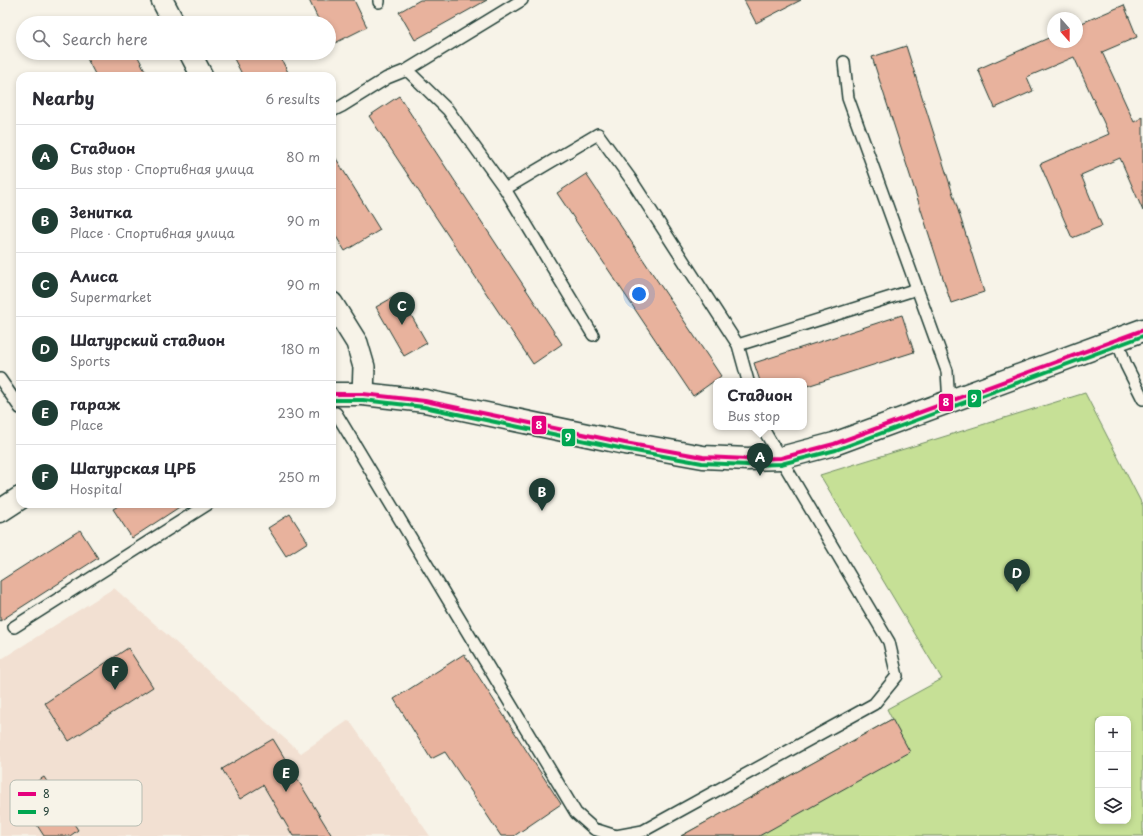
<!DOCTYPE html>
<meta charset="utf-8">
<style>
:root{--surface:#fff;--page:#f2f2f3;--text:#2b2b33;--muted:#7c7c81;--line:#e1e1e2;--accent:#1f3d34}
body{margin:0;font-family:"Playpen Sans",sans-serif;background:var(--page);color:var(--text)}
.controls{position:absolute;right:12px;bottom:12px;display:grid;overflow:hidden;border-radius:8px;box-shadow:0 2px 6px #0003}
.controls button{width:36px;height:36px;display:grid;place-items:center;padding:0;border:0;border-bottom:1px solid var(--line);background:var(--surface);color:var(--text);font:20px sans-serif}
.compass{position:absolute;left:1047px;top:12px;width:36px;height:36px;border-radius:50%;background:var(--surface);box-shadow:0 2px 6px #0003;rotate:159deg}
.you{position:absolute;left:639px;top:294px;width:14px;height:14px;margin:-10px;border:3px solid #fff;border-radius:50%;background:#1a73e8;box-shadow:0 0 0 6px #1a73e833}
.badge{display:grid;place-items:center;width:26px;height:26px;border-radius:50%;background:var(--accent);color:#fff;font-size:13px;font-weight:700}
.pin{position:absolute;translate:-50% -33px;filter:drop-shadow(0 1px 2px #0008)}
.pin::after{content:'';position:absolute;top:21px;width:14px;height:12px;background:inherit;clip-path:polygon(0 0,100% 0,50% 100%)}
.popup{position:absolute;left:713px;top:378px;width:94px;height:52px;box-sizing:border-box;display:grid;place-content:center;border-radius:8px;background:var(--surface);filter:drop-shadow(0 1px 3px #0005);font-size:13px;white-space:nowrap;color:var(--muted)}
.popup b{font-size:15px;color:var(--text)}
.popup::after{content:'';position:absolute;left:50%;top:100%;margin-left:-8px;border:8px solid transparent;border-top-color:var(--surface)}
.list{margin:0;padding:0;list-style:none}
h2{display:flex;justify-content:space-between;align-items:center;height:52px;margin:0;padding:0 16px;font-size:17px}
h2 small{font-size:13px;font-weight:400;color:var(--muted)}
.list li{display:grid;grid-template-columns:26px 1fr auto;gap:12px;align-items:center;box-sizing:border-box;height:64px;padding:0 16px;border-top:1px solid var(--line)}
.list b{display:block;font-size:15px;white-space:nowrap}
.list p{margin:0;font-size:13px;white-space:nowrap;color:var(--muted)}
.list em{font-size:13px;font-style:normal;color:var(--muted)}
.icon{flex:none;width:22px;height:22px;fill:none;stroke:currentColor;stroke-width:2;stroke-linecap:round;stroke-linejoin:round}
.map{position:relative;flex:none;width:1143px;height:836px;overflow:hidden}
.search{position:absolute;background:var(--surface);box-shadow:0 2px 6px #0003;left:16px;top:16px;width:320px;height:44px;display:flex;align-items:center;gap:10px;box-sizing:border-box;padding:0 14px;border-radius:22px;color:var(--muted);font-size:15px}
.panel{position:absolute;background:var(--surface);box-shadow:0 2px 6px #0003;left:16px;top:72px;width:320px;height:436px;border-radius:12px}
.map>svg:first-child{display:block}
.built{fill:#f2e0d2}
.green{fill:#c6e096;stroke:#728e65;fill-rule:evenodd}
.building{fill:#e8b29d;stroke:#1f3d34}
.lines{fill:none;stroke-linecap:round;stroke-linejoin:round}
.lane-casing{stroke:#1f3d34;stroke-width:14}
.street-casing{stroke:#1f3d34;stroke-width:24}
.secondary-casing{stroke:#1f3d34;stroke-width:25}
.lane{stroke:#f7f3e8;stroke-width:11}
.street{stroke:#f7f3e8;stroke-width:21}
.secondary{stroke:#f7f3e8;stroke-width:22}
.bus-1-casing{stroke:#f7f3e8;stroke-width:7}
.bus-2-casing{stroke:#f7f3e8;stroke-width:7}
.bus-1{stroke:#e5007d;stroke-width:4}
.bus-2{stroke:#00a651;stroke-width:4}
.key{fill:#f7f3e8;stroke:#b6bcb2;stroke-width:1}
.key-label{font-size:11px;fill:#1f3d34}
.line-badge{stroke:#f7f3e8;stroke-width:1.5}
.badge-label{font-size:11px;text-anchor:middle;font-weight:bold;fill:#fff}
</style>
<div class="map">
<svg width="1143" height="836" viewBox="0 0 1143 836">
<rect width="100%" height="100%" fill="#f7f3e8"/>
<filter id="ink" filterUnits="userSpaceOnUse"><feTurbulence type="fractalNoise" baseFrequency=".025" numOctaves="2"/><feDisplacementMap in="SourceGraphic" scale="8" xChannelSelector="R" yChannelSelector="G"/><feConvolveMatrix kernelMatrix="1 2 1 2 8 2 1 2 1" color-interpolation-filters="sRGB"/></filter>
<g filter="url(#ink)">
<!-- built -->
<path class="built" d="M114 588 301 753 349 720 430 836H0V660Z"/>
<!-- green -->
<path class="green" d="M1085 393 1143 506V836H681L892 719 887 709 942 679 820 475ZM1098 719H1128V821H1098Z"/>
<!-- building -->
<path class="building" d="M309 0H354L367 27 329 46V23H320Z
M420 0H487L415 40 399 12Z
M744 0H801L756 23Z
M1124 5 1137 37 1102 52 1134 122 1143 117V211L1120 158 1081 175 1102 226 1072 238 1040 164 1109 134 1074 57 1027 77 1033 91 995 108 978 69 1053 36V42H1077V25Z
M906 46 984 292 951 303 872 57Z
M84 53H136L148 76H96Z
M231 53H278L290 76H243Z
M399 96 562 344 533 364 369 116Z
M332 152 380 230 345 251 332 230Z
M586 174 721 376 693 396 557 193Z
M399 294 427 343 404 356 376 307Z
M902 315 914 352 804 387V381H760L754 363Z
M122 504H184L132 538 113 509Z
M290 514 308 542 286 556 268 528Z
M80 530 98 558 0 621V581Z
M128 648 153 687 69 741 45 703Z
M464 654 561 804 514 836H501L445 752 431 759 394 699Z
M892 719 910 752 759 836H681Z
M273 739 332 836H293L263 785 240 799 222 769Z
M44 777 78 830 70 836H44L17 794Z"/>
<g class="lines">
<defs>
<path id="lane" d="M379 0V2
M844 62 848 98 947 371 949 403
M407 70 522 0
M332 111 342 106 387 78 407 70 448 110 505 189 598 134 630 178 738 345
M505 189 593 335
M1117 340 1126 365 1143 399
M0 379 20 408
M748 381 738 345 917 289
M336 413 576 813 594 829 616 836
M14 627 208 504
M616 836 643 831 874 704 897 676 889 642 762 427"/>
<path id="street" d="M162 0 174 23
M190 53 202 76
M332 303 357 343 364 367 363 394"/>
<path id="secondary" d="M332 394H363L425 401 625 443 703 457 748 459 781 458 834 444 1143 330
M0 511 20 498"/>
</defs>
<!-- lane casing -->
<use href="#lane" class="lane-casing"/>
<!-- street casing -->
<use href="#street" class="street-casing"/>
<!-- secondary casing -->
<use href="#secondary" class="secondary-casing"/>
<!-- lane -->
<use href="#lane" class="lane"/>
<!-- street -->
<use href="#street" class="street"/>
<!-- secondary -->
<use href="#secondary" class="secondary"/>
<defs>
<path id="bus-1" d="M332 394H363L425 401 625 443 703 457 748 459 781 458 834 444 1143 330"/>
<path id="bus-2" d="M332 400H363L424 407 624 449 702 463 748 465 781 464 836 450 1143 336"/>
</defs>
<!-- bus-1 casing -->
<use href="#bus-1" class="bus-1-casing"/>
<!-- bus-2 casing -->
<use href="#bus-2" class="bus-2-casing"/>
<!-- bus-1 -->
<use href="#bus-1" class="bus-1"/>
<!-- bus-2 -->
<use href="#bus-2" class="bus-2"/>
</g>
</g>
<!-- legend -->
<rect x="10" y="780" width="132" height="46" rx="6" class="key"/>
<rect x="18" y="792" width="18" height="4" fill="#e5007d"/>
<rect x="18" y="810" width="18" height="4" fill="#00a651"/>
<g class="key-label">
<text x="43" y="798">8</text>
<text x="43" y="816">9</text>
</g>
<g class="line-badge">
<rect x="967" y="389" width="15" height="19" rx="4" fill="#00a651"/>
<rect x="938" y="393" width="16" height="19" rx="4" fill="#e5007d"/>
<rect x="531" y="415" width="16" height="20" rx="4" fill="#e5007d"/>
<rect x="561" y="428" width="15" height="19" rx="4" fill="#00a651"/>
</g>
<g class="badge-label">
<text x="974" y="402">9</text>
<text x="946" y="406">8</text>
<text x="539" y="429">8</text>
<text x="568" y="441">9</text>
</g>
</svg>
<div class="controls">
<button>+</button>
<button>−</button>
<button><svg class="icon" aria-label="layers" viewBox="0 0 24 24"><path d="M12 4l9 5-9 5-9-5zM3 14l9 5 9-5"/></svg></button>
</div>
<svg class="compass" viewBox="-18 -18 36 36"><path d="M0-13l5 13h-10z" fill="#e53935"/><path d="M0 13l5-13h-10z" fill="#7c7c81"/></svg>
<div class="you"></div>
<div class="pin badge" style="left:760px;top:476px">A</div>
<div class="popup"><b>Стадион</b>Bus stop</div>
<div class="pin badge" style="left:542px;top:511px">B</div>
<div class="pin badge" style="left:402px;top:325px">C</div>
<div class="pin badge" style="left:1017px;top:592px">D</div>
<div class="pin badge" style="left:286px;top:792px">E</div>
<div class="pin badge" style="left:115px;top:690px">F</div>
<div class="search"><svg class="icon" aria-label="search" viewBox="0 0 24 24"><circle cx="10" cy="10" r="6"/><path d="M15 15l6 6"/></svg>Search here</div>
<section class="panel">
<h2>Nearby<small>6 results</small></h2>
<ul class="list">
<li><span class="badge">A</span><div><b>Стадион</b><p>Bus stop · Спортивная улица</p></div><em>80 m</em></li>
<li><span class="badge">B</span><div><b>Зенитка</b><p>Place · Спортивная улица</p></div><em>90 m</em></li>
<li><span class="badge">C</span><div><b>Алиса</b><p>Supermarket</p></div><em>90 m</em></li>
<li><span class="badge">D</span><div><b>Шатурский стадион</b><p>Sports</p></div><em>180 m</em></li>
<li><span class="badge">E</span><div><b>гараж</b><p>Place</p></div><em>230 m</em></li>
<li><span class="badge">F</span><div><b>Шатурская ЦРБ</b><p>Hospital</p></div><em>250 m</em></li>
</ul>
</section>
</div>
